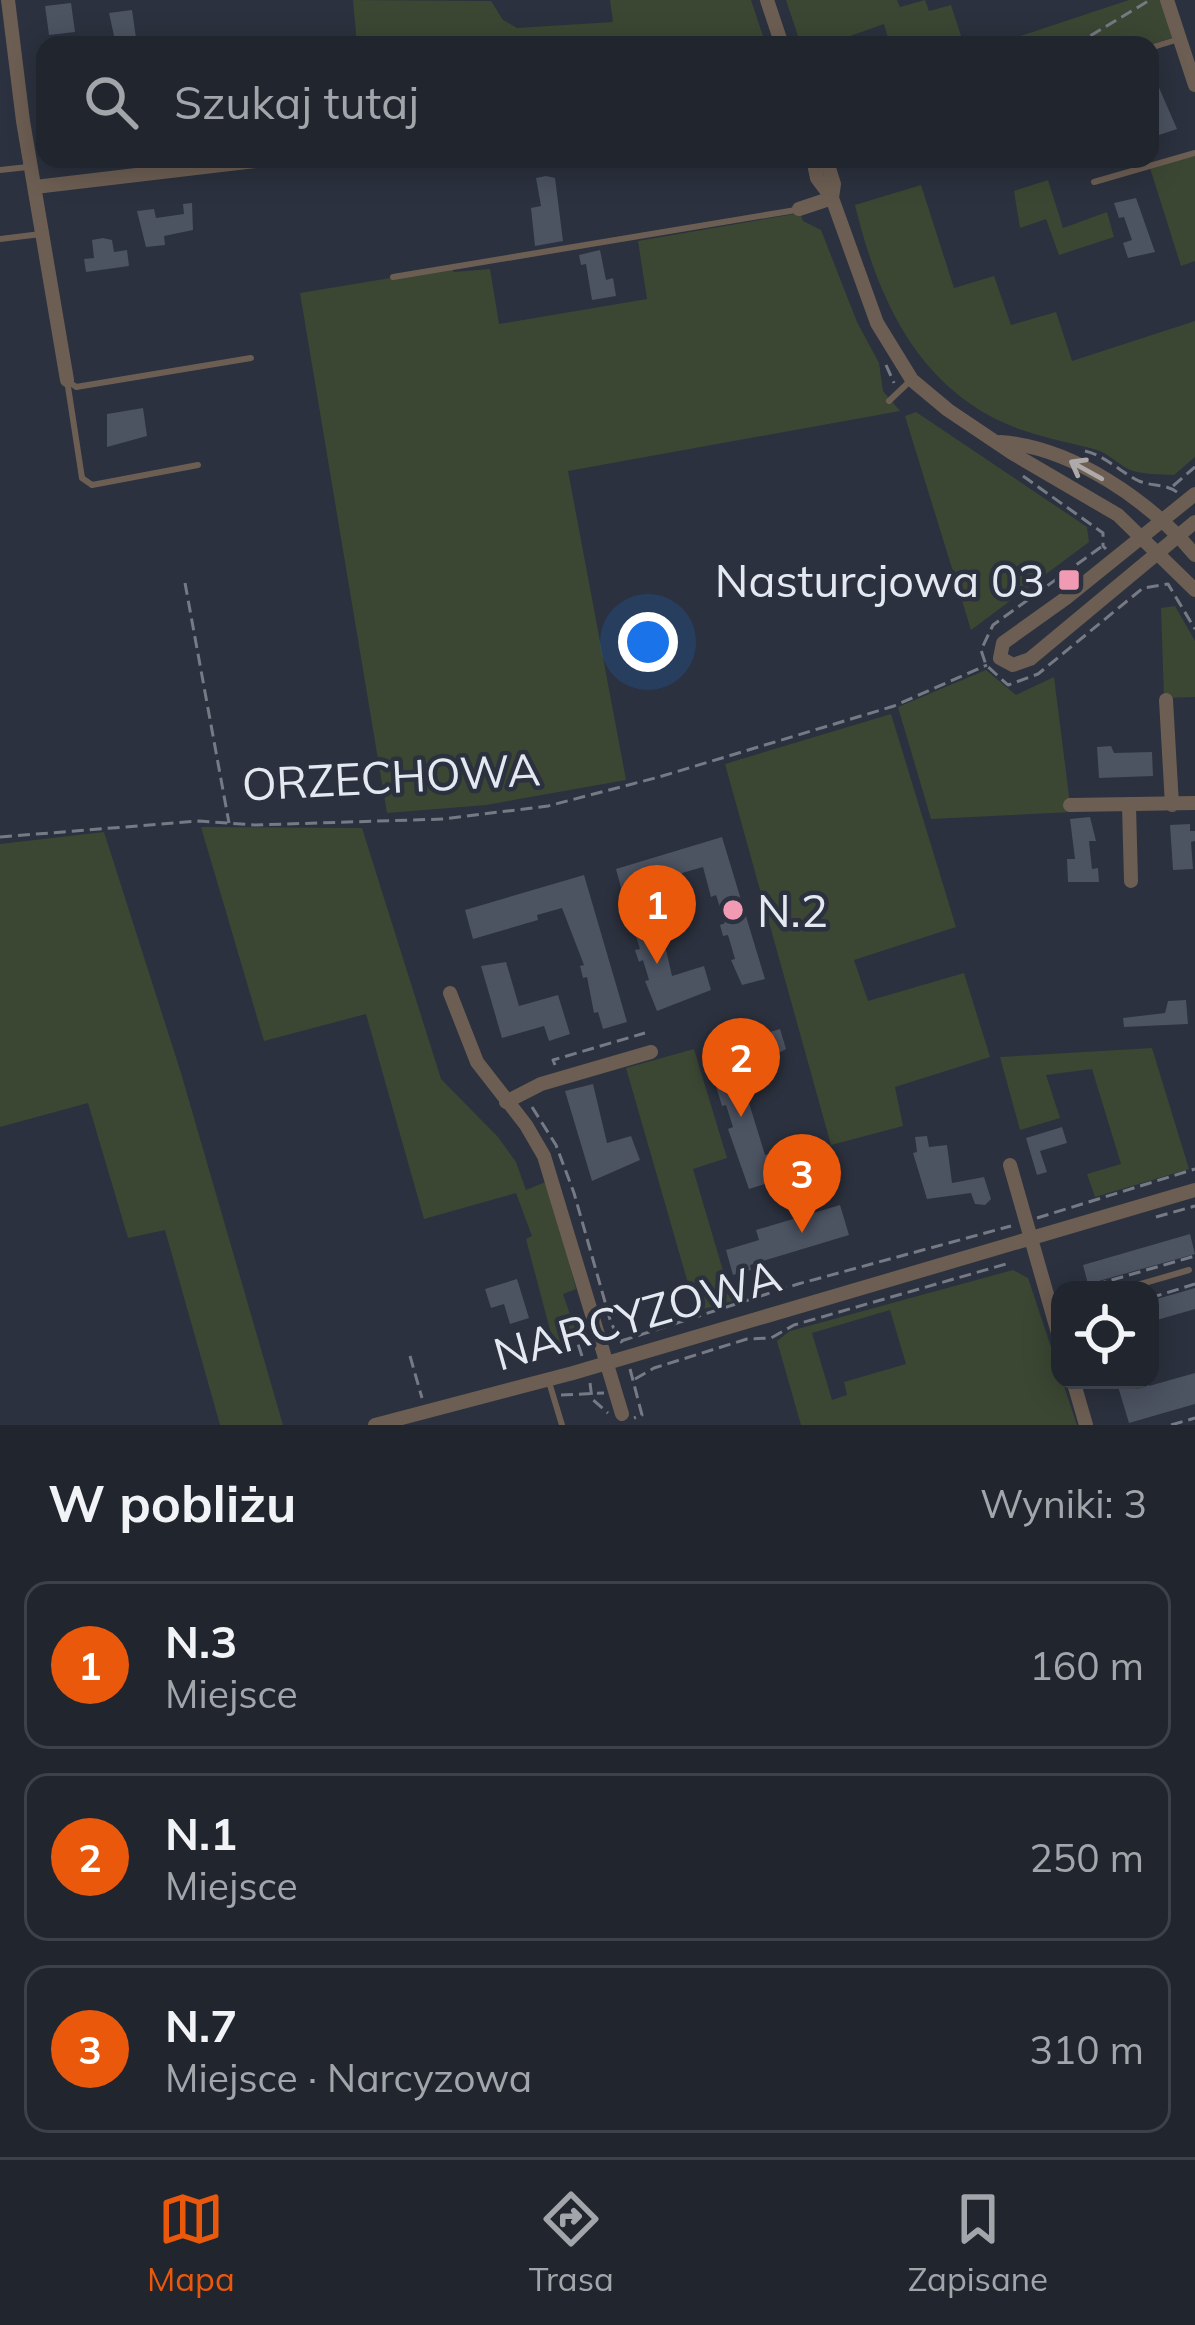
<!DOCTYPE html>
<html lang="pl">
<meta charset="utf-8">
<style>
:root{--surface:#20252e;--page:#282d36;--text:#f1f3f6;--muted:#a2a5aa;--line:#3d424a;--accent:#ea580c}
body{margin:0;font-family:Mulish,sans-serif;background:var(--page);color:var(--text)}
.controls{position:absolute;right:36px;bottom:36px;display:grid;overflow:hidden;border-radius:24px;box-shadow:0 6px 30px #0003}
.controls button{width:108px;height:108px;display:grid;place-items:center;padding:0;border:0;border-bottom:3px solid var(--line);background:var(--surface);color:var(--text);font:60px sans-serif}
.you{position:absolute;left:648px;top:642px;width:42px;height:42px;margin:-30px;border:9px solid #fff;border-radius:50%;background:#1a73e8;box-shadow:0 0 0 18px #1a73e833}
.badge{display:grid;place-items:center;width:78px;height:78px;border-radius:50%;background:var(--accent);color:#fff;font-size:39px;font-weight:700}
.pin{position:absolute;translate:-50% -99px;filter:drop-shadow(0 3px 6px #0008)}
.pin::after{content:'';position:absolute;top:63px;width:42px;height:36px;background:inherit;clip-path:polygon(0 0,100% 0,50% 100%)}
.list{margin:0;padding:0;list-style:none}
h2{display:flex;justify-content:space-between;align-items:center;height:156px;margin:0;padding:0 48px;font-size:51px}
h2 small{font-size:39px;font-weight:400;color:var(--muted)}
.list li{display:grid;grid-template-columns:78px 1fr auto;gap:36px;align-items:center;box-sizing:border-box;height:168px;margin:0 24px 24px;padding:0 24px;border:3px solid var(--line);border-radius:24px}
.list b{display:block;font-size:45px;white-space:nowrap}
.list p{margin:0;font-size:39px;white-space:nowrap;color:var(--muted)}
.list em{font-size:39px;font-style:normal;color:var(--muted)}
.icon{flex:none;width:66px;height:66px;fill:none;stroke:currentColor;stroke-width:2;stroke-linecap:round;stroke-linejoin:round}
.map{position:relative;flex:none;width:1195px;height:1425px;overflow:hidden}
.search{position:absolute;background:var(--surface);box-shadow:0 6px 30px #0003;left:36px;right:36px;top:36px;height:132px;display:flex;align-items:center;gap:30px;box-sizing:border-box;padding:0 42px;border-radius:24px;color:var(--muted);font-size:45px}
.sheet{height:732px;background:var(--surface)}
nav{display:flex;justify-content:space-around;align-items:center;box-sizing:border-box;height:168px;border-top:3px solid var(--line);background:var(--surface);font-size:33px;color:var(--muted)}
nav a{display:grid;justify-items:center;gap:6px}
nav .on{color:var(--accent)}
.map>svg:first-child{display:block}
.green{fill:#3b4733;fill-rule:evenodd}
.building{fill:#4c5361}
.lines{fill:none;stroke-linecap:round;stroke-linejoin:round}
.path{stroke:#757a85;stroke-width:3;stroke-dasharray:12 6;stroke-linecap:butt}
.service{stroke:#6d5e53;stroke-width:6}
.minor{stroke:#6d5e53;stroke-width:14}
.oneway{stroke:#aeaaaa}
.poi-dot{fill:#f19ab3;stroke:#2b313e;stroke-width:4.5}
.labels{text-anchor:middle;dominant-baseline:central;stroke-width:9;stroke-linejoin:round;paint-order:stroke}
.poi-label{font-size:45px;fill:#e4e9f1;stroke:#2b313e;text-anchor:end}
.street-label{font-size:45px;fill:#e4e9f1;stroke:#2b313e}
</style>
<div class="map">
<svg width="1195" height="1425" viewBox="0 0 1195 1425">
<rect width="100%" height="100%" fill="#2b313e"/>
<!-- green -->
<path class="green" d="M353 0 491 1 503 20 517 28 613 22 610 0H751L766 45H357Z
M786 0H897L900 7 925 0 929 11 951 5 964 45H890L884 24 825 45H801Z
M1129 0H1163L1174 37 1150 45H993Z
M1195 156V261L1181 266 1150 168Z
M1048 180 1063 228 1107 212 1114 237 1059 255 1046 219 1020 228 1014 191Z
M921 185 954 288 994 276 1011 325 1056 312 1072 361 1195 321V457L1174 475C1160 474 1141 475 1128 469 1117 463 1109 454 1097 450 1073 443 1048 439 1025 431 922 396 879 304 855 205Z
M800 213 803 221 821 230 857 322 879 363 883 391 900 411 568 471 626 780 486 805 387 813 300 293 451 268 454 272 490 269 499 324 647 299 638 241Z
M916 412 1087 527 1089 542 971 630 905 416Z
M1175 606 1195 641V697L1164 698 1161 608Z
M986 670 1016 695 1054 677 1071 812 931 819 898 707Z
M891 714 956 927 854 960 868 1001 964 973 990 1057 895 1087 903 1126 831 1145 725 764Z
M201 827 362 828 441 1079 498 1137 516 1162 526 1190 548 1181 576 1289 563 1294 575 1329 570 1344 555 1349 526 1239 532 1236 516 1193 424 1219 366 1014 264 1041Z
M104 832 181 1073 283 1425H220L165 1230 128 1238 88 1103 0 1127V844Z
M1152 1048 1189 1169 1095 1197 1087 1174 1121 1164 1092 1069 1046 1075 1060 1118 1020 1130 1000 1057Z
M694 1049 727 1158 693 1169 732 1301 696 1311 626 1068Z
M1013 1270 1028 1278 1077 1425H801L777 1341 790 1331ZM890 1310 906 1364 844 1382 847 1395 832 1400 812 1333Z"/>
<!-- building -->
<path class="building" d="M71 3 75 32 49 35 45 6Z
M132 10 137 45H116L109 13Z
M1150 67 1177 129 1156 136 1150 118Z
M546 176 555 178 563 241 535 246 531 208 541 206 536 178Z
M1136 198 1155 252 1128 258 1123 243 1132 240 1124 217 1119 218 1114 203Z
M192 203 193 230 164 236 165 245 146 247 137 211 154 209 156 218 184 214 183 204Z
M103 238 112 240 114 252 127 250 129 266 86 272 84 259 94 258 92 240Z
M600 250 606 280 613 278 616 296 592 300 586 264 581 265 579 255Z
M143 408 147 436 107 447V414Z
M1111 746 1114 753 1152 752 1153 776 1099 778 1097 747Z
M1090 817 1096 841H1089L1092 869 1098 868 1099 882H1068L1067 859H1075L1070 819Z
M1190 824V831H1195V841L1191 842 1193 869 1173 870 1170 825Z
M722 837 765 979 742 985 731 960 735 959 728 935 723 936 720 925 725 923 716 895 711 897 703 867 682 873 683 877 623 895 616 869Z
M584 875 627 1022 603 1029 598 1012 594 1013 587 977 583 978 580 966 584 965 562 908 537 915 538 920 473 939 465 910Z
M659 919 672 976 704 966 711 990 657 1011 645 981 649 980 643 960 639 962 635 950 640 949 633 927Z
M506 962 519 1006 558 995 570 1034 549 1041 544 1026 502 1038 481 966Z
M1186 1000 1188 1024 1124 1027 1123 1018 1165 1013 1168 1001Z
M780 1029 786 1049 764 1061 762 1057 737 1064 765 1155 786 1149 784 1143 811 1135 821 1167 796 1174 794 1168 766 1176 768 1183 749 1189 728 1129 733 1127 726 1105 722 1106 711 1070 715 1069 710 1049Z
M593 1084 607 1143 631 1136 640 1160 592 1181 565 1091Z
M1062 1127 1067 1143 1040 1151 1047 1172 1037 1175 1026 1138Z
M927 1136 929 1147 947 1145 952 1183 984 1177 991 1199 985 1205 975 1204 971 1193 927 1199 913 1153 917 1152 915 1137Z
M840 1205 849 1235 750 1265 751 1270 733 1275 726 1250 759 1240 756 1230Z
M1190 1234 1195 1254 1088 1284 1083 1265Z
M517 1279 529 1318 510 1324 504 1304 491 1308 485 1289Z
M1195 1288V1309L1150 1322V1301Z
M1195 1373V1404L1129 1423 1116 1380H1147L1149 1386Z"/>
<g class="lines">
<!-- path -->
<path class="path" d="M1075 45 1150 0
M886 365 894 383
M1085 451C1106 456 1120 472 1139 481 1153 487 1166 483 1178 493
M1023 476 1103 533V546L1106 549
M1173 486 1195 467
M1101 547 993 625 981 650 986 665 1008 685 1038 674 1143 588 1168 584 1195 629
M185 583 229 823
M0 837 199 821 255 825 443 819 548 806 659 777 894 706 987 665
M555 1065 553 1060 645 1033
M532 1107 556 1145 574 1193 611 1323 622 1343
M1156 1217 1195 1206
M1037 1218 1195 1169
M1077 1290 1195 1256
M1150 1298 1195 1284
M1150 1339 1158 1336
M621 1341 798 1284 1011 1226
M410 1356 422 1398
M582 1356 577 1341 582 1325
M630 1369 642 1415 634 1418
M635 1379 654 1368 747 1339 771 1338 794 1325 1006 1264
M590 1383 592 1399 608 1413
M561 1395 604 1393
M1171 1425 1195 1418"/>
<!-- service -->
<path class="service" d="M1150 48 1179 39
M0 170 28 167
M1094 182 1195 153
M0 239 41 234
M393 277 796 210
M889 401 909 382
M198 465 92 485 82 478 67 380 76 387 251 358
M1120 1290 1189 1270
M549 1382 562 1425"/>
<!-- minor -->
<path class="minor" d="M8 0 23 121 67 380
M767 0 782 45
M1167 0 1195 85
M813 159 817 178 832 198 877 323 912 380 948 410 1012 453 1118 515 1195 590
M826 159 834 184 832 198
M35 187 272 159
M799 209 832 198
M1000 442C1072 447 1150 501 1195 555
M1195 494 1066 598 1003 643 1000 658 1013 665 1030 659 1195 522
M1166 700 1172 805
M1070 805 1195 803
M1129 806 1131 881
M450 993 477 1062 526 1125 544 1156 622 1414
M506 1102 541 1084 651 1052
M1010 1165 1060 1340
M1073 1380 1086 1425
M375 1425 573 1373 1195 1190"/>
</g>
<!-- one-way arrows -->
<defs><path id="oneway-shaft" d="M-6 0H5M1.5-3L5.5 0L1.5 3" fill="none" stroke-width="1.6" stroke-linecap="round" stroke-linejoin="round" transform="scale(3)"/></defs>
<use class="oneway" href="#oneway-shaft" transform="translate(1086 470) rotate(-151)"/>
<!-- markers -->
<g class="poi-dot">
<rect x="1057" y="568" width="24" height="24" rx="6"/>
<circle cx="733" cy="910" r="12"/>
</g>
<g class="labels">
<!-- poi labels -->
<g class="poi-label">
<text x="1045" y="580">Nasturcjowa 03</text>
<text x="757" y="910" text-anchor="start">N.2</text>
</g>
<!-- street labels -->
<g class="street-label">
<text transform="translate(391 776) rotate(-3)">ORZECHOWA</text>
<text transform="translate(637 1314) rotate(-16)">NARCYZOWA</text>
</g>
</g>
</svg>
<div class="controls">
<button><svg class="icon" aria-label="locate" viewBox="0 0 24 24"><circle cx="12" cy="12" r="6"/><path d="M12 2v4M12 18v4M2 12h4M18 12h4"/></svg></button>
</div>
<div class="you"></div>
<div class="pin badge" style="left:657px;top:964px">1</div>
<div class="pin badge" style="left:741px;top:1117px">2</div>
<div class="pin badge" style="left:802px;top:1233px">3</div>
<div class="search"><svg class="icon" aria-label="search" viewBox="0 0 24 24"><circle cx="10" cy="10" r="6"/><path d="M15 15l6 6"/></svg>Szukaj tutaj</div>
</div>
<section class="sheet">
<h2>W pobliżu<small>Wyniki: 3</small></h2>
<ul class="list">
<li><span class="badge">1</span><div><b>N.3</b><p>Miejsce</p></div><em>160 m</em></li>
<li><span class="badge">2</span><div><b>N.1</b><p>Miejsce</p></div><em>250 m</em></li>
<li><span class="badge">3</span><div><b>N.7</b><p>Miejsce · Narcyzowa</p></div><em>310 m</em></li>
</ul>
</section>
<nav>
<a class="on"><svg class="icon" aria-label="map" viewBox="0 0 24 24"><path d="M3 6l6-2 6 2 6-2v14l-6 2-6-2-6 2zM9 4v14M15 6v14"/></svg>Mapa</a>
<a><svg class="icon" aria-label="directions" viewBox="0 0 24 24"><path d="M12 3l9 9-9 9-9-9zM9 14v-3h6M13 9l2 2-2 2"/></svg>Trasa</a>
<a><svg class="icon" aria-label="saved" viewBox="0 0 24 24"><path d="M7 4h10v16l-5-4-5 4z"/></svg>Zapisane</a>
</nav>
